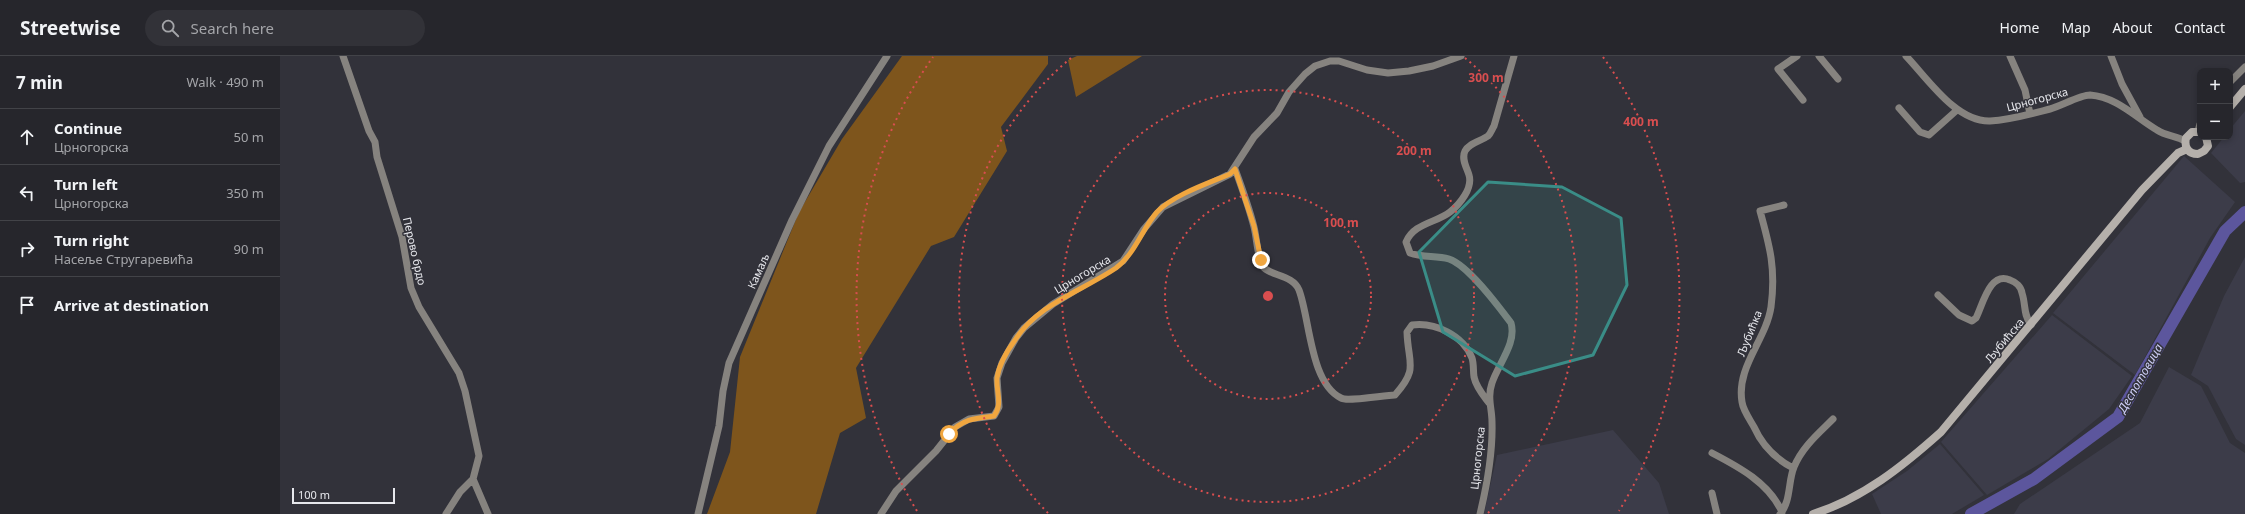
<!DOCTYPE html>
<meta charset="utf-8">
<style>
:root{--surface:#26262c;--page:#323238;--text:#f1f3f6;--muted:#a4a5a9;--line:#424348}
body{margin:0;font-family:"Noto Sans",sans-serif;background:var(--page);color:var(--text)}
.controls{position:absolute;right:12px;top:12px;display:grid;overflow:hidden;border-radius:8px;box-shadow:0 2px 6px #0003}
.controls button{width:36px;height:36px;display:grid;place-items:center;padding:0;border:0;border-bottom:1px solid var(--line);background:var(--surface);color:var(--text);font:20px sans-serif}
.scale{position:absolute;left:12px;bottom:10px;width:103px;box-sizing:border-box;padding-left:4px;border:2px solid #e7e8ed;border-top:0;font-size:11px;line-height:14px;white-space:nowrap;color:#e7e8ed;-webkit-text-stroke:3px #32323a;paint-order:stroke}
.stop{position:absolute;width:12px;height:12px;margin:-9px;border:3px solid #f0a63f;border-radius:50%;background:#fff}
.stop.end{background:#f0a63f;border-color:#fff;box-shadow:0 1px 4px #0008}
.list{margin:0;padding:0;list-style:none}
h2{display:flex;justify-content:space-between;align-items:center;height:52px;margin:0;padding:0 16px;font-size:17px}
h2 small{font-size:13px;font-weight:400;color:var(--muted)}
.list li{display:grid;grid-template-columns:26px 1fr auto;gap:12px;align-items:center;box-sizing:border-box;height:56px;padding:0 16px;border-top:1px solid var(--line)}
.list b{display:block;font-size:15px;white-space:nowrap}
.list p{margin:0;font-size:13px;white-space:nowrap;color:var(--muted)}
.list em{font-size:13px;font-style:normal;color:var(--muted)}
.icon{flex:none;width:22px;height:22px;fill:none;stroke:currentColor;stroke-width:2;stroke-linecap:round;stroke-linejoin:round}
.map{position:relative;flex:none;width:1965px;height:458px;overflow:hidden}
header{display:flex;align-items:center;gap:24px;box-sizing:border-box;height:56px;padding:0 20px;background:var(--surface);border-bottom:1px solid var(--line)}
header strong{font-size:19px}
nav{display:flex;gap:22px;margin-inline-start:auto;font-size:14px}
.search{width:280px;height:36px;background:var(--page);display:flex;align-items:center;gap:10px;box-sizing:border-box;padding:0 14px;border-radius:22px;color:var(--muted);font-size:15px}
main{display:flex}
aside{flex:1;background:var(--surface)}
.map>svg:first-child{display:block}
.built{fill:#3c3c49}
.forest{fill:#7e551c}
.lines{fill:none;stroke-linecap:round;stroke-linejoin:round}
.river{stroke:#5c569d;stroke-width:12}
.street{stroke:#86837f;stroke-width:7}
.secondary{stroke:#b5b0ab;stroke-width:8}
.route{stroke:#f0a63f;stroke-width:5}
.marked{fill:#3a8d87;fill-opacity:0.2;stroke:#3a8d87;stroke-width:3;stroke-linejoin:round}
.ring{fill:none;stroke:#d94e4f;stroke-width:2;stroke-dasharray:2 4}
.labels{text-anchor:middle;dominant-baseline:central;stroke-width:3;stroke-linejoin:round;paint-order:stroke}
.street-label{font-size:11px;fill:#e7e8ed;stroke:#32323a}
.water-label{font-size:12px;font-style:italic;fill:#ccccf5;stroke:#32323a}
.centre{fill:#d94e4f;stroke:#32323a;stroke-width:2}
.ring-label{font-size:12px;text-anchor:middle;font-weight:bold;fill:#d94e4f;stroke:#32323a;stroke-width:3;stroke-linejoin:round;paint-order:stroke}
</style>
<header>
<strong>Streetwise</strong>
<div class="search"><svg class="icon" aria-label="search" viewBox="0 0 24 24"><circle cx="10" cy="10" r="6"/><path d="M15 15l6 6"/></svg>Search here</div>
<nav><a>Home</a><a>Map</a><a>About</a><a>Contact</a></nav>
</header>
<main>
<aside>
<h2>7 min<small>Walk · 490 m</small></h2>
<ul class="list">
<li><svg class="icon" aria-label="ahead" viewBox="0 0 24 24"><path d="M12 20V5M6 11l6-6 6 6"/></svg><div><b>Continue</b><p>Црногорска</p></div><em>50 m</em></li>
<li><svg class="icon" aria-label="left" viewBox="0 0 24 24"><path d="M17 20v-9H6M10 6l-5 5 5 5"/></svg><div><b>Turn left</b><p>Црногорска</p></div><em>350 m</em></li>
<li><svg class="icon" aria-label="right" viewBox="0 0 24 24"><path d="M7 20v-9h11M14 6l5 5-5 5"/></svg><div><b>Turn right</b><p>Насеље Стругаревића</p></div><em>90 m</em></li>
<li><svg class="icon" aria-label="arrive" viewBox="0 0 24 24"><path d="M6 21V4h12l-3 4 3 4H6"/></svg><div><b>Arrive at destination</b></div></li>
</ul>
</aside>
<div class="map">
<svg width="1965" height="458" viewBox="0 0 1965 458">
<rect width="100%" height="100%" fill="#32323a"/>
<!-- built -->
<path class="built" d="M1965 55V126L1960 127 1931 97 1944 81H1950V73Z
M1904 100 1955 146 1930 182 1855 319 1773 257Z
M1965 201V389L1956 383 1928 330 1911 319 1944 240Z
M1772 259 1852 320 1829 353 1768 403 1707 439 1661 386Z
M1889 311 1921 330 1950 387 1965 397V458H1734L1740 448 1860 367Z
M1333 374 1379 427 1389 458H1204L1217 399Z
M1660 388 1704 439 1672 458H1601L1592 438 1627 415Z"/>
<!-- forest -->
<path class="forest" d="M622 0H768V8L721 71 727 95 674 181 651 190 576 312 586 362 560 377 536 458H427L450 396 460 301 519 156 562 83Z
M797 0H862L796 41 788 4Z"/>
<g class="lines">
<!-- river -->
<path class="river" d="M1691 458 1754 423 1838 361 1945 175 1965 156"/>
<!-- street -->
<path class="street" d="M63 0 89 75 95 86 97 101 122 181 131 232 139 251 179 317 185 335 199 400 193 423 208 458
M1517 0 1498 13 1523 44
M1539 0 1558 23
M1626 0C1648 23 1676 66 1710 65 1731 64 1751 58 1770 53 1781 50 1800 39 1810 39 1837 41 1855 61 1877 74 1886 80 1896 80 1905 85
M1730 0 1745 34 1750 58
M1831 0 1842 28 1860 61
M1950 26 1965 11
M1619 52 1640 76 1649 79 1677 54
M1918 75 1920 68
M955 113C962 132 969 151 974 171 977 183 977 198 982 209 987 220 1013 218 1019 234 1030 263 1030 327 1061 342 1067 346 1105 339 1115 339 1139 312 1128 308 1127 276L1132 269C1155 266 1183 279 1192 302 1194 308 1193 315 1194 321 1196 331 1203 339 1209 347
M1504 149 1480 155C1490 191 1496 213 1491 251 1486 284 1456 311 1462 346 1463 354 1470 364 1474 371 1482 389 1496 403 1513 412
M1658 239 1679 259 1692 265 1696 262C1703 248 1710 215 1730 224 1736 226 1741 231 1742 237 1746 249 1743 258 1751 269
M1432 397C1459 411 1489 427 1502 456
M1432 437 1437 458
M166 458 180 436 193 423
M418 458 439 370 443 335 449 307 512 164 549 90 607 0
M601 458 616 435 656 395 675 371 689 363 714 360 719 351 717 322 722 307 736 282 744 272 773 248 843 205 864 173 883 151 950 118 974 81 997 57 1009 36 1025 18 1035 10 1050 5H1059L1087 14 1108 17 1129 15 1153 10 1181 0
M1200 458C1207 429 1213 397 1212 366 1212 353 1207 341 1212 327 1218 308 1237 287 1231 267 1219 251 1188 209 1169 203 1156 199 1143 202 1130 197L1126 186C1134 167 1156 167 1170 156 1180 148 1193 132 1189 119 1187 112 1181 103 1185 95 1189 87 1201 85 1208 80 1211 77 1212 73 1214 70L1234 0
M1500 458C1511 446 1508 425 1514 411 1522 391 1539 377 1553 363"/>
<!-- secondary -->
<path class="secondary" d="M1950 51 1965 33
M1920 76H1912L1906 82C1904 91 1908 98 1918 98L1924 95 1928 90 1926 81
M1533 458C1582 443 1623 410 1661 376L1862 134 1898 97 1907 93"/>
</g>
<g class="lines">
<!-- route -->
<path class="route" d="M669 378C682 363 695 362 714 360 723 348 716 336 717 322 719 308 727 295 735 284 758 248 802 235 836 212 855 198 862 173 877 156 893 139 929 127 950 118L955 113 974 170 981 204"/>
</g>
<!-- marked area -->
<path class="marked" d="M1208 126 1282 131 1341 162 1347 229 1313 299 1235 320 1163 276 1139 196Z"/>
<!-- distance rings -->
<g class="ring">
<circle cx="988" cy="240" r="103"/>
<circle cx="988" cy="240" r="206"/>
<path d="M768 457A309 309 0 0 1 791 2M1185 2A309 309 0 0 1 1208 457"/>
<path d="M637 455A412 412 0 0 1 653 1M1323 1A412 412 0 0 1 1339 455"/>
</g>
<g class="labels">
<!-- street labels -->
<g class="street-label">
<text transform="translate(1757 43) rotate(-15)">Црногорска</text>
<text transform="translate(135 195) rotate(77)">Перово брдо</text>
<text transform="translate(478 215) rotate(-66)">Камаљ</text>
<text transform="translate(802 218) rotate(-31)">Црногорска</text>
<text transform="translate(1469 277) rotate(-68)">Љубићка</text>
<text transform="translate(1724 284) rotate(-50)">Љубићска</text>
<text transform="translate(1197 402) rotate(-84)">Црногорска</text>
</g>
<!-- water labels -->
<g class="water-label">
<text transform="translate(1860 322) rotate(-60)">Деспотовица</text>
</g>
</g>
<circle cx="988" cy="240" r="6" class="centre"/>
<g class="ring-label">
<text x="1206" y="26">300 m</text>
<text x="1361" y="70">400 m</text>
<text x="1134" y="99">200 m</text>
<text x="1061" y="171">100 m</text>
</g>
</svg>
<div class="controls">
<button>+</button>
<button>−</button>
</div>
<div class="scale">100 m</div>
<div class="stop" style="left:669px;top:378px"></div>
<div class="stop end" style="left:981px;top:204px"></div>
</div>
</main>
